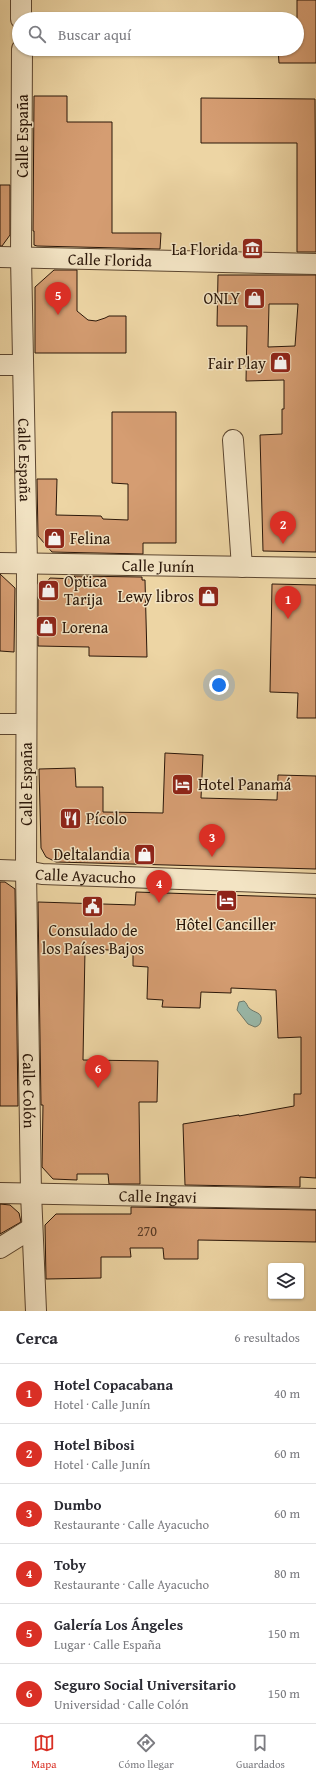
<!DOCTYPE html>
<html lang="es">
<meta charset="utf-8">
<style>
:root{--surface:#fff;--page:#f7f7f7;--text:#2b2b33;--muted:#7c7c81;--line:#e1e1e2;--accent:#d93025}
body{margin:0;font-family:"Gentium Book Plus",serif;background:var(--page);color:var(--text)}
.controls{position:absolute;right:12px;bottom:12px;display:grid;overflow:hidden;border-radius:4px;box-shadow:0 1px 3px #0004}
.controls button{width:36px;height:36px;display:grid;place-items:center;padding:0;border:0;border-bottom:1px solid var(--line);background:var(--surface);color:var(--text);font:20px sans-serif}
.you{position:absolute;left:219px;top:685px;width:14px;height:14px;margin:-10px;border:3px solid #fff;border-radius:50%;background:#1a73e8;box-shadow:0 0 0 6px #1a73e833}
.badge{display:grid;place-items:center;width:26px;height:26px;border-radius:50%;background:var(--accent);color:#fff;font-size:13px;font-weight:700}
.pin{position:absolute;translate:-50% -33px;filter:drop-shadow(0 1px 2px #0008)}
.pin::after{content:'';position:absolute;top:21px;width:14px;height:12px;background:inherit;clip-path:polygon(0 0,100% 0,50% 100%)}
.list{margin:0;padding:0;list-style:none}
h2{display:flex;justify-content:space-between;align-items:center;height:52px;margin:0;padding:0 16px;font-size:17px}
h2 small{font-size:13px;font-weight:400;color:var(--muted)}
.list li{display:grid;grid-template-columns:26px 1fr auto;gap:12px;align-items:center;box-sizing:border-box;height:60px;padding:0 16px;border-top:1px solid var(--line)}
.list b{display:block;font-size:15px;white-space:nowrap}
.list p{margin:0;font-size:13px;white-space:nowrap;color:var(--muted)}
.list em{font-size:13px;font-style:normal;color:var(--muted)}
.icon{flex:none;width:22px;height:22px;fill:none;stroke:currentColor;stroke-width:2;stroke-linecap:round;stroke-linejoin:round}
.map{position:relative;flex:none;width:316px;height:1311px;overflow:hidden}
.search{position:absolute;background:var(--surface);box-shadow:0 1px 3px #0004;left:12px;right:12px;top:12px;height:44px;display:flex;align-items:center;gap:10px;box-sizing:border-box;padding:0 14px;border-radius:22px;color:var(--muted);font-size:15px}
.sheet{height:412px;background:var(--surface)}
nav{display:flex;justify-content:space-around;align-items:center;box-sizing:border-box;height:56px;border-top:1px solid var(--line);background:var(--surface);font-size:11px;color:var(--muted)}
nav a{display:grid;justify-items:center;gap:2px}
nav .on{color:var(--accent)}
.map>svg:first-child{display:block}
.water{fill:#99b8a9;stroke:#6d7869}
.building{fill:#d59d72;stroke:#2b1709;fill-rule:evenodd}
.lines{fill:none;stroke-linecap:round;stroke-linejoin:round}
.minor-casing{stroke:#5c4630;stroke-width:22}
.minor{stroke:#f3e4c4;stroke-width:20}
.labels{text-anchor:middle;dominant-baseline:central;stroke-width:3;stroke-linejoin:round;paint-order:stroke}
.number-label{font-size:14px;fill:#563823}
.street-label{font-size:16px;fill:#2b1709;stroke:#f3e4c4}
.poi-label{font-size:16px;fill:#2b1709;stroke:#f3e4c4;text-anchor:end}
</style>
<div class="map">
<svg width="316" height="1311" viewBox="0 0 316 1311">
<rect width="100%" height="100%" fill="#edd5a4"/>
<filter id="stains"><feTurbulence type="fractalNoise" baseFrequency=".005" numOctaves="4"/><feColorMatrix values="0 0 0 0 .2 0 0 0 0 .09 0 0 0 0 .02 0 0 0 .5 -.17"/></filter>
<radialGradient id="worn" r=".72"><stop offset=".6" stop-color="#630" stop-opacity="0"/><stop offset="1" stop-color="#630" stop-opacity=".3"/></radialGradient>
<!-- water -->
<path class="water" d="M244 1001C247 1003 247 1006 249 1008 254 1013 263 1012 261 1021 260 1025 258 1026 255 1027L248 1024 237 1010 239 1002Z"/>
<!-- building -->
<path class="building" d="M297 0H316V63H279L278 49H297Z
M34 96H67V122H112V233H161L160 249 37 246 34 245V231H33Z
M201 98 315 99 316 252H297V143H201Z
M0 185H10V235L2 246H0Z
M54 270H77V311L88 320 96 321 105 318 109 316H126V353H35V287Z
M218 275H316V552L263 551 260 435 282 434V409H284V380L246 381 247 326H217ZM269 304H298L295 346 268 347Z
M112 412H176V543H143V554L52 552 38 536 37 479H57L56 515 101 516 103 519 128 520V484L112 483Z
M0 574 15 588 14 652 0 651Z
M74 576 142 577V580H145L147 657 89 656V647L38 646V593L50 578 77 579Z
M272 584 316 585V718H297L298 693 270 692Z
M165 753 203 755 201 798 277 800 278 775 316 776V869L56 862 46 857 41 848 39 769 75 768 76 787H103V812L163 813Z
M0 882H5L15 889 18 1106H0Z
M136 892 316 898V1178L300 1177V1187L185 1185 183 1124 239 1115V1116L294 1106V1094H301V1037L278 1038 276 990 231 988V993L201 992 200 1008 162 1007 163 1000 147 999 148 967 133 966V951L85 949 83 1060 158 1061 157 1102H139L140 1184H109L108 1174H77V1180L53 1179 42 1167 43 1105H41L38 902 135 905Z
M0 1204 10 1205 19 1213 21 1222 0 1234Z
M131 1207 316 1210V1242L198 1240V1259H164L163 1248H130L131 1257H101V1278L46 1279 45 1225 56 1214H131Z"/>
<g class="lines">
<defs>
<g id="minor">
<path d="M21 0V19"/>
<path id="s1" d="M22 49 21 257 27 564 26 871 31 1193 36 1311"/>
<path id="s2" d="M0 257 316 264"/>
<path d="M0 365H23"/>
<path d="M233 440 242 567"/>
<path id="s3" d="M0 563 316 568"/>
<path d="M0 724H26"/>
<path id="s4" d="M0 870 26 871 42 874 316 884"/>
<path id="s5" d="M0 1193 316 1199"/>
<path d="M0 1248 32 1228"/>
</g>
</defs>
<!-- minor casing -->
<use href="#minor" class="minor-casing"/>
<!-- minor -->
<use href="#minor" class="minor"/>
</g>
<!-- icons -->
<defs>
<symbol id="museum-square" viewBox="-11 -11 22 22"><rect x="-9" y="-9" width="18" height="18" rx="4" fill="#8f2418" stroke="#f3e4c4"/><path d="M0-6L6-3V-2H-6V-3ZM-5-1h2V3h-2ZM-1-1h2V3h-2ZM3-1h2V3H3ZM-6 4H6V6H-6Z" fill="#fff"/></symbol>
<symbol id="shop-square" viewBox="-11 -11 22 22"><rect x="-9" y="-9" width="18" height="18" rx="4" fill="#8f2418" stroke="#f3e4c4"/><path d="M-5-2.5h2.3a2.7 3.5 0 0 1 5.4 0H5L5.5 6h-11ZM-1.5-2.5h3a1.5 2.3 0 0 0-3 0Z" fill="#fff"/></symbol>
<symbol id="hotel-square" viewBox="-11 -11 22 22"><rect x="-9" y="-9" width="18" height="18" rx="4" fill="#8f2418" stroke="#f3e4c4"/><path d="M-6-4.5h1.5V1H6V5H4.5V3h-9V5H-6ZM-4 0a1.8 1.8 0 1 1 3.6 0ZM.5 0V-2.5h3Q6-2.5 6 0Z" fill="#fff"/></symbol>
<symbol id="restaurant-square" viewBox="-11 -11 22 22"><rect x="-9" y="-9" width="18" height="18" rx="4" fill="#8f2418" stroke="#f3e4c4"/><path d="M-5-6h1v4h1v-4h1v4h1v-4h1v5L-1.5 .5V6h-2V.5L-5-1ZM5-6V6H3V1.5H1.5Q1.5-4 5-6Z" fill="#fff"/></symbol>
<symbol id="civic-square" viewBox="-11 -11 22 22"><rect x="-9" y="-9" width="18" height="18" rx="4" fill="#8f2418" stroke="#f3e4c4"/><path d="M-.6-6.5H3V-4.5H.6V-3L4-1V1h2V6H-6V1h2V-1L-.6-3ZM-1.2 2.5V6h2.4V2.5Z" fill="#fff"/></symbol>
</defs>
<g fill-rule="evenodd">
<use href="#museum-square" x="240" y="236" width="25" height="25"/>
<use href="#shop-square" x="242" y="286" width="25" height="25"/>
<use href="#shop-square" x="268" y="350" width="25" height="25"/>
<use href="#shop-square" x="42" y="526" width="25" height="25"/>
<use href="#shop-square" x="36" y="578" width="25" height="25"/>
<use href="#shop-square" x="196" y="584" width="25" height="25"/>
<use href="#shop-square" x="34" y="614" width="25" height="25"/>
<use href="#hotel-square" x="170" y="772" width="25" height="25"/>
<use href="#restaurant-square" x="58" y="806" width="25" height="25"/>
<use href="#shop-square" x="132" y="842" width="25" height="25"/>
<use href="#hotel-square" x="214" y="888" width="25" height="25"/>
<use href="#civic-square" x="80" y="894" width="25" height="25"/>
</g>
<g class="labels">
<!-- number labels -->
<g class="number-label">
<text x="147" y="1231">270</text>
</g>
<!-- street labels -->
<g class="street-label">
<text transform="translate(22 136) rotate(-90)">Calle España</text>
<text stroke="none"><textPath href="#s2" startOffset="110">Calle Florida</textPath></text>
<text stroke="none"><textPath href="#s1" startOffset="411">Calle España</textPath></text>
<text stroke="none"><textPath href="#s3" startOffset="158">Calle Junín</textPath></text>
<text transform="translate(26 784) rotate(-90)">Calle España</text>
<text stroke="none"><textPath href="#s4" startOffset="86">Calle Ayacucho</textPath></text>
<text stroke="none"><textPath href="#s1" startOffset="1042">Calle Colón</textPath></text>
<text stroke="none"><textPath href="#s5" startOffset="158">Calle Ingavi</textPath></text>
</g>
<!-- poi labels -->
<g class="poi-label">
<text x="238" y="249">La Florida</text>
<text x="240" y="298">ONLY</text>
<text x="266" y="363">Fair Play</text>
<text x="70" y="538" text-anchor="start">Felina</text>
<text x="64" y="581" text-anchor="start">Optica<tspan x="64" dy="18">Tarija</tspan></text>
<text x="194" y="596">Lewy libros</text>
<text x="62" y="627" text-anchor="start">Lorena</text>
<text x="198" y="784" text-anchor="start">Hotel Panamá</text>
<text x="86" y="818" text-anchor="start">Pícolo</text>
<text x="130" y="854">Deltalandia</text>
<text x="226" y="924" text-anchor="middle">Hôtel Canciller</text>
<text x="93" y="930" text-anchor="middle">Consulado de<tspan x="93" dy="18">los Países Bajos</tspan></text>
</g>
</g>
<rect width="100%" height="100%" filter="url(#stains)"/>
<rect width="100%" height="100%" fill="url(#worn)"/>
</svg>
<div class="controls">
<button><svg class="icon" aria-label="layers" viewBox="0 0 24 24"><path d="M12 4l9 5-9 5-9-5zM3 14l9 5 9-5"/></svg></button>
</div>
<div class="you"></div>
<div class="pin badge" style="left:288px;top:619px">1</div>
<div class="pin badge" style="left:283px;top:544px">2</div>
<div class="pin badge" style="left:212px;top:857px">3</div>
<div class="pin badge" style="left:159px;top:903px">4</div>
<div class="pin badge" style="left:58px;top:315px">5</div>
<div class="pin badge" style="left:98px;top:1088px">6</div>
<div class="search"><svg class="icon" aria-label="search" viewBox="0 0 24 24"><circle cx="10" cy="10" r="6"/><path d="M15 15l6 6"/></svg>Buscar aquí</div>
</div>
<section class="sheet">
<h2>Cerca<small>6 resultados</small></h2>
<ul class="list">
<li><span class="badge">1</span><div><b>Hotel Copacabana</b><p>Hotel · Calle Junín</p></div><em>40 m</em></li>
<li><span class="badge">2</span><div><b>Hotel Bibosi</b><p>Hotel · Calle Junín</p></div><em>60 m</em></li>
<li><span class="badge">3</span><div><b>Dumbo</b><p>Restaurante · Calle Ayacucho</p></div><em>60 m</em></li>
<li><span class="badge">4</span><div><b>Toby</b><p>Restaurante · Calle Ayacucho</p></div><em>80 m</em></li>
<li><span class="badge">5</span><div><b>Galería Los Ángeles</b><p>Lugar · Calle España</p></div><em>150 m</em></li>
<li><span class="badge">6</span><div><b>Seguro Social Universitario</b><p>Universidad · Calle Colón</p></div><em>150 m</em></li>
</ul>
</section>
<nav>
<a class="on"><svg class="icon" aria-label="map" viewBox="0 0 24 24"><path d="M3 6l6-2 6 2 6-2v14l-6 2-6-2-6 2zM9 4v14M15 6v14"/></svg>Mapa</a>
<a><svg class="icon" aria-label="directions" viewBox="0 0 24 24"><path d="M12 3l9 9-9 9-9-9zM9 14v-3h6M13 9l2 2-2 2"/></svg>Cómo llegar</a>
<a><svg class="icon" aria-label="saved" viewBox="0 0 24 24"><path d="M7 4h10v16l-5-4-5 4z"/></svg>Guardados</a>
</nav>
